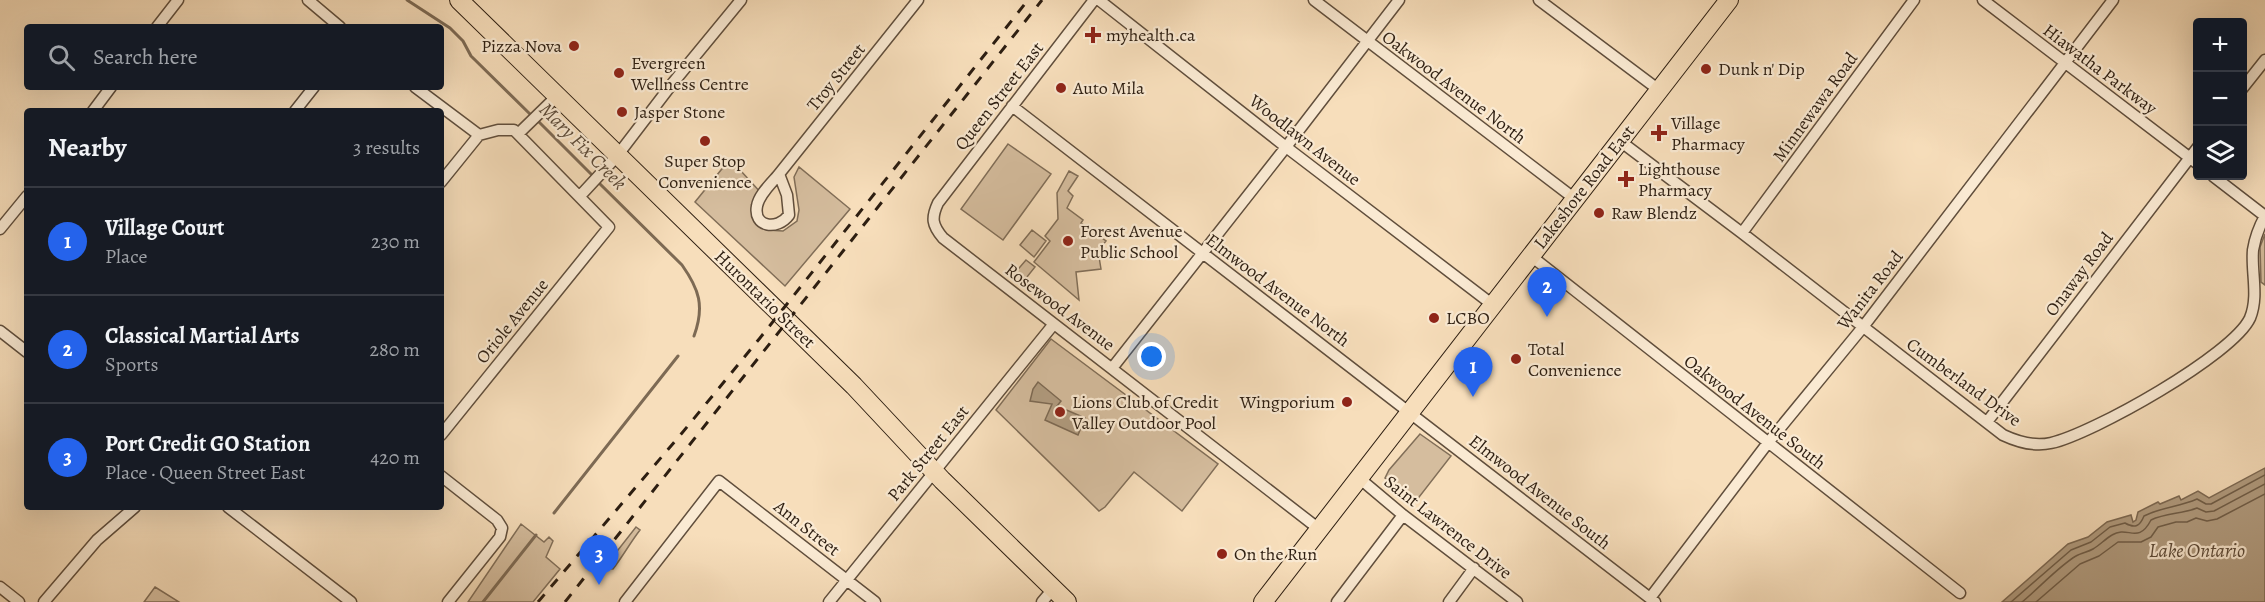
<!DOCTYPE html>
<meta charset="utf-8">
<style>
:root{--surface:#171b24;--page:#20242c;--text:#f1f3f6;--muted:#9ea1a6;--line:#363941;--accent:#2563eb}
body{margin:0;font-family:Alegreya,serif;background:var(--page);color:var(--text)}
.controls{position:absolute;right:18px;top:18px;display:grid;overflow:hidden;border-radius:6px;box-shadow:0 6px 24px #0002}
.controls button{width:54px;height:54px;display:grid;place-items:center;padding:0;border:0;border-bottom:2px solid var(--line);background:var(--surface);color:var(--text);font:30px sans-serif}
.you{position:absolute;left:1152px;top:357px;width:21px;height:21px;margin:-15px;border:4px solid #fff;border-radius:50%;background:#1a73e8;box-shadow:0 0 0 9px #1a73e833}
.badge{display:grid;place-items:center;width:39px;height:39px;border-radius:50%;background:var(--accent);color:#fff;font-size:20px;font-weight:700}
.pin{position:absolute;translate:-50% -50px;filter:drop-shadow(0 2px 3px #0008)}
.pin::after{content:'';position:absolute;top:32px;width:21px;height:18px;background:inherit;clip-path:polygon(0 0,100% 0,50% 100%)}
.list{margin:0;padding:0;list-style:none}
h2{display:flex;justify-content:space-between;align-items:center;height:78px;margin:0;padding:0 24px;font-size:26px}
h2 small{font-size:20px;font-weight:400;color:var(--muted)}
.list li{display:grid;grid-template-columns:39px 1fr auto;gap:18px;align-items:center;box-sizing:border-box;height:108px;padding:0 24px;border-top:2px solid var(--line)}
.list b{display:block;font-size:22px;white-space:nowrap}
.list p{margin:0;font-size:20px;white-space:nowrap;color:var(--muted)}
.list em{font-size:20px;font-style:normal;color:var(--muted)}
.icon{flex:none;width:33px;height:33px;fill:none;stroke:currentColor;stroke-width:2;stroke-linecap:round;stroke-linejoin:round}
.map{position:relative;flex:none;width:2265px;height:602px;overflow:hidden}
.search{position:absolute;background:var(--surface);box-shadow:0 6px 24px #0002;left:24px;top:24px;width:420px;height:66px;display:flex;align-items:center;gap:15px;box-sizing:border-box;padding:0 21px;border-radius:6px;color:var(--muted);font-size:22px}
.panel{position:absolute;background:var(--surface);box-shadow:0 6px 24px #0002;left:24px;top:108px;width:420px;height:402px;border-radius:6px}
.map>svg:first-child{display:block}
.green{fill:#d5bd9e;stroke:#816e58;stroke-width:1.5}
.water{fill:#b29d81;stroke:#7d6a54;stroke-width:1.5}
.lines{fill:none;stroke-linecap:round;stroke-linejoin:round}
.shore{stroke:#705e49;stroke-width:1.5}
.stream{stroke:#7d6a54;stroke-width:3}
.minor-casing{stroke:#604e3c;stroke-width:13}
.primary-casing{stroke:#2d1e11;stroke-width:20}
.minor{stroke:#faead3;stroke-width:10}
.primary{stroke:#f7debb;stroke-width:18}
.rail{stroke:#2d1e11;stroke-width:3;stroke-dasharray:10 10;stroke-linecap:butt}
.poi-dot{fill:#8f2418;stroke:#faead3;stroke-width:2}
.labels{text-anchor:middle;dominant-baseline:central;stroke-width:4.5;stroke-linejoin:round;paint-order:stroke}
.poi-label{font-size:18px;fill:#2d1e11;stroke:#faead3;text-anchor:start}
.street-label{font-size:18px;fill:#2d1e11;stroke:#faead3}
.water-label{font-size:20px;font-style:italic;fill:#5c4a38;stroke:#faead3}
</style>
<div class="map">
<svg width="2265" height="602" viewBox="0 0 2265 602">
<rect width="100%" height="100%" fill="#f7debb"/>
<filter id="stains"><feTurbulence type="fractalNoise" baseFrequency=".00333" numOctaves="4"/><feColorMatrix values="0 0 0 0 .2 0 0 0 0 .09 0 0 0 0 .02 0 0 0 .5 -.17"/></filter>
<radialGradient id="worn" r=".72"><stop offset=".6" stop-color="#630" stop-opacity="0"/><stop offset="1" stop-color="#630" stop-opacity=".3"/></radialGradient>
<!-- green -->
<path class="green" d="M1008 144 1051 174 1003 240 961 209Z
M730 159 762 194 756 218 767 230 783 231 797 221 799 210 794 177 799 167 850 209 785 286 695 202Z
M1069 171 1078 176 1068 191 1073 196 1067 208 1083 220 1081 223 1106 241 1098 251 1101 269 1076 272 1079 300 1034 262 1050 241 1045 236 1058 219 1057 193Z
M1032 230 1046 241 1034 257 1020 245Z
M2265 234V285L2261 282 2260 247Z
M1026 260 1035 267 1023 282 1014 274Z
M1051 339 1218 464 1182 511 1134 472 1105 507 1099 511 996 410Z
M1420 434 1451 456 1416 501 1385 478 1389 470Z
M521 524 544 542 549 537 553 541 546 557 560 569 533 602H468Z
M636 527 640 530C630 543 623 556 613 569L607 568V564Z
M155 587 179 602H144Z"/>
<!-- water -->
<path class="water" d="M1038 382 1061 401 1057 406 1085 418 1078 435 1045 420 1052 404 1030 401 1033 389Z
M2265 468V602H2002L2068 544 2088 537 2107 522 2131 515 2133 522 2136 520 2138 512 2158 502 2160 504 2179 496 2181 500 2198 491 2209 498Z"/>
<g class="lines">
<!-- shore -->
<path class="shore" d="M2011 602 2071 550 2091 542 2110 527 2125 523C2135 529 2140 526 2144 516 2162 507 2179 507 2197 499L2206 504H2211L2265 475
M2022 602C2038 589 2059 566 2076 556 2081 553 2088 552 2093 549 2100 545 2105 539 2112 535 2128 525 2138 545 2151 520 2166 513 2182 514 2197 508L2206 512 2214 511 2265 484
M2036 602 2080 564 2099 556 2118 542H2141L2151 537 2158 527 2176 522H2187L2196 518 2207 521 2217 519 2265 494"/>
<!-- stream -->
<path class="stream" d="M407 0 450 28 463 41 471 56 532 116
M537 120 594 177
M598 182 682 265C699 289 705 306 694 336
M554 513 678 356
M483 602 536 535"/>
<defs>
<path id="minor" d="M308 0 340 27
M1094 0 938 203C931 218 932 225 943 238L1319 529
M1099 0 1286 147 1493 305
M1314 0 1575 199
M1539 0 1659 90
M1983 0 2198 164
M157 27 178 0
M415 87 479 135 498 130H514L609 227 441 435
M2242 89 2265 60
M1012 106 1655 602
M93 111 111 87
M295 111 314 87
M518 134 557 96
M1620 141 1742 233 2003 435C2018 442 2034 447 2051 443 2092 434 2233 355 2250 318 2259 296 2251 272 2253 250 2255 237 2259 227 2265 216
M779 174 787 195 789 215C777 231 753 227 757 206 759 194 772 183 779 174L918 0
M2213 176 2265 216
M441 182 479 135
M580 196 617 156 672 84 741 0
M0 229 27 196
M1742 233 1914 0
M1531 256 1960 593
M0 331 27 352
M1113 367 1286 147 1399 0
M1987 422 2198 147
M441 476 497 520 502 528 500 537 448 602
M1359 478 1403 515 1517 602
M228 507 351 602
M0 587 19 602
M1650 598 1767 444 1863 327 2113 0
M44 602 97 540 135 507
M625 602 719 481 875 602
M829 602 1053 325
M1042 602 1053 589
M1337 602 1403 515
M1449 602 1474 568"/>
<path id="primary" d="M459 0 854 386 942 480 1067 602
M1263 602 1729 0"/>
</defs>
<!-- minor casing -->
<use href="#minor" class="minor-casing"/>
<!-- primary casing -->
<use href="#primary" class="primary-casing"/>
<!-- minor -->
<use href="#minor" class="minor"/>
<!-- primary -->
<use href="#primary" class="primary"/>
<!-- rail -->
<path class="rail" d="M538 602 682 433 760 338 1028 0
M565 602 1042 0"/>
</g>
<!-- markers -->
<g class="poi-dot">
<path d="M1090 26h6v6h6v6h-6v6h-6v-6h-6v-6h6z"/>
<circle cx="574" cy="46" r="6"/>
<circle cx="1706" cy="69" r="6"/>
<circle cx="619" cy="73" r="6"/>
<circle cx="1061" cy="88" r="6"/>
<circle cx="622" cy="112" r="6"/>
<path d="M1656 124h6v6h6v6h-6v6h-6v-6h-6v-6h6z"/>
<circle cx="705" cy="141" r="6"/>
<path d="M1623 170h6v6h6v6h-6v6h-6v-6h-6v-6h6z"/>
<circle cx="1599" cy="213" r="6"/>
<circle cx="1068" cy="241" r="6"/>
<circle cx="1434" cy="318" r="6"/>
<circle cx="1516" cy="359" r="6"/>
<circle cx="1347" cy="402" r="6"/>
<circle cx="1060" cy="412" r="6"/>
<circle cx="1222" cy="554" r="6"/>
</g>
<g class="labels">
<!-- poi labels -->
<g class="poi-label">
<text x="1106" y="35">myhealth.ca</text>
<text x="562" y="46" text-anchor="end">Pizza Nova</text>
<text x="631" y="63">Evergreen<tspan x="631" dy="21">Wellness Centre</tspan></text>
<text x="1718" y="69">Dunk n' Dip</text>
<text x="1073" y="88">Auto Mila</text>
<text x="634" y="112">Jasper Stone</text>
<text x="1671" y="123">Village<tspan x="1671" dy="21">Pharmacy</tspan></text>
<text x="705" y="161" text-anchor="middle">Super Stop<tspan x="705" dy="21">Convenience</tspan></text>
<text x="1638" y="169">Lighthouse<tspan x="1638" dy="21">Pharmacy</tspan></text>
<text x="1611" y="213">Raw Blendz</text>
<text x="1080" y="231">Forest Avenue<tspan x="1080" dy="21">Public School</tspan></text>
<text x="1446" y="318">LCBO</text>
<text x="1528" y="349">Total<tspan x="1528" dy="21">Convenience</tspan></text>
<text x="1072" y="402">Lions Club of Credit<tspan x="1072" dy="21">Valley Outdoor Pool</tspan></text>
<text x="1335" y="402" text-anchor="end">Wingporium</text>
<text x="1234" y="554">On the Run</text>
</g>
<!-- street labels -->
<g class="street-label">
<text transform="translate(2100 69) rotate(37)">Hiawatha Parkway</text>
<text transform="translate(836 77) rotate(-51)">Troy Street</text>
<text transform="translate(1454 87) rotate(37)">Oakwood Avenue North</text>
<text transform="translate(999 96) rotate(-52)">Queen Street East</text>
<text transform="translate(1815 107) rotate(-54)">Minnewawa Road</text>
<text transform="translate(1305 140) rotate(38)">Woodlawn Avenue</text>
<text transform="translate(1584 187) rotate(-52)">Lakeshore Road East</text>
<text transform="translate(2079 274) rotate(-53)">Onaway Road</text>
<text transform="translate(1278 290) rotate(37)">Elmwood Avenue North</text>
<text transform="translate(1870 290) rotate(-52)">Wanita Road</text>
<text transform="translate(765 299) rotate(44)">Hurontario Street</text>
<text transform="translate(1060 307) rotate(37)">Rosewood Avenue</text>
<text transform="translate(512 321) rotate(-51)">Oriole Avenue</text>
<text transform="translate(1964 382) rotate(36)">Cumberland Drive</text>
<text transform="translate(1755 412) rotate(38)">Oakwood Avenue South</text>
<text transform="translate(928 453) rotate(-51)">Park Street East</text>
<text transform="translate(1540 492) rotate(38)">Elmwood Avenue South</text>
<text transform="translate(1448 527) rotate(38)">Saint Lawrence Drive</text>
<text transform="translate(807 528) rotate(38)">Ann Street</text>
</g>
<!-- water labels -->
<g class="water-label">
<text transform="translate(583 146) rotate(45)">Mary Fix Creek</text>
<text x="2197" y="550">Lake Ontario</text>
</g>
</g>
<rect width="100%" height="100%" filter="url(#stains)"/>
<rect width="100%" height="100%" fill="url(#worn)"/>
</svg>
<div class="controls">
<button>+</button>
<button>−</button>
<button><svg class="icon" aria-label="layers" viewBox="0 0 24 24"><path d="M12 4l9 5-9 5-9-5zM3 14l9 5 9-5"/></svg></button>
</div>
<div class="you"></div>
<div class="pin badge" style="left:1473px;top:397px">1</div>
<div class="pin badge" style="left:1547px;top:317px">2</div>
<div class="pin badge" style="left:599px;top:585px">3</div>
<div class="search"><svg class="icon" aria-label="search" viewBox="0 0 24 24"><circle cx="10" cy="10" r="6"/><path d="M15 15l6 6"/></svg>Search here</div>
<section class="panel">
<h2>Nearby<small>3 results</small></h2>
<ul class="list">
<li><span class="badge">1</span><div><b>Village Court</b><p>Place</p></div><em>230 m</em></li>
<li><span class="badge">2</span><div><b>Classical Martial Arts</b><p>Sports</p></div><em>280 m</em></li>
<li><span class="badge">3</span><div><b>Port Credit GO Station</b><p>Place · Queen Street East</p></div><em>420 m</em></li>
</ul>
</section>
</div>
